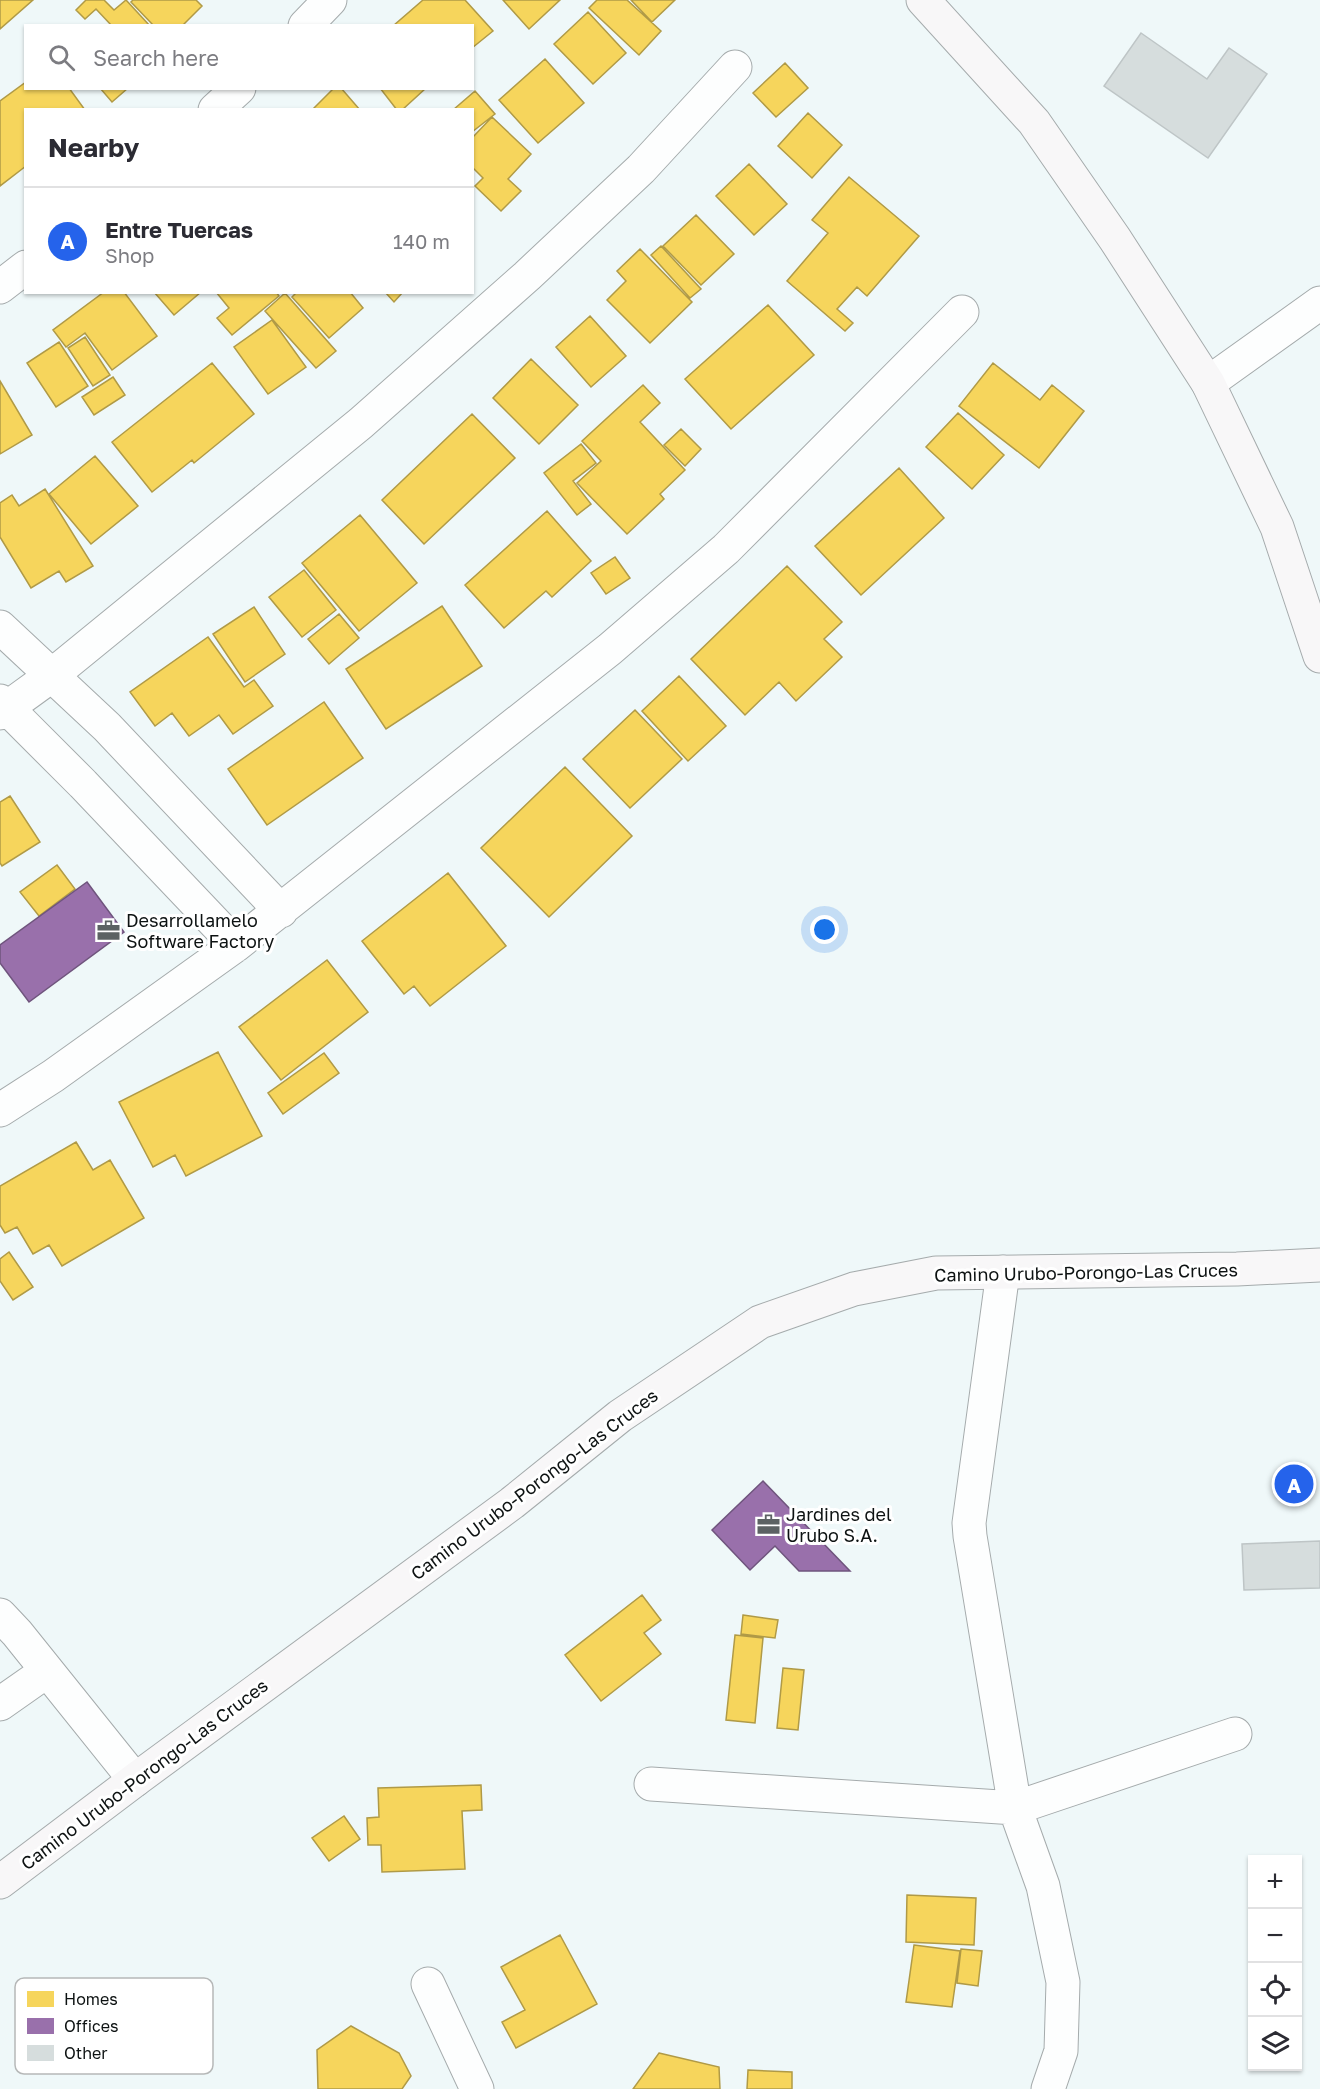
<!DOCTYPE html>
<meta charset="utf-8">
<style>
:root{--surface:#fff;--page:#f2f2f3;--text:#2b2b33;--muted:#7c7c81;--line:#e1e1e2;--accent:#2563eb}
body{margin:0;font-family:"Golos Text",sans-serif;background:var(--page);color:var(--text)}
.controls{position:absolute;right:18px;bottom:18px;display:grid;overflow:hidden;border-radius:0px;box-shadow:0 2px 4px #0004}
.controls button{width:54px;height:54px;display:grid;place-items:center;padding:0;border:0;border-bottom:2px solid var(--line);background:var(--surface);color:var(--text);font:30px sans-serif}
.you{position:absolute;left:825px;top:930px;width:21px;height:21px;margin:-15px;border:4px solid #fff;border-radius:50%;background:#1a73e8;box-shadow:0 0 0 9px #1a73e833}
.badge{display:grid;place-items:center;width:39px;height:39px;border-radius:50%;background:var(--accent);color:#fff;font-size:20px;font-weight:700}
.pin{position:absolute;translate:-50% -50%;border:3px solid #fff;box-shadow:0 2px 6px #0006}
.list{margin:0;padding:0;list-style:none}
h2{display:flex;justify-content:space-between;align-items:center;height:78px;margin:0;padding:0 24px;font-size:26px}
h2 small{font-size:20px;font-weight:400;color:var(--muted)}
.list li{display:grid;grid-template-columns:39px 1fr auto;gap:18px;align-items:center;box-sizing:border-box;height:108px;padding:0 24px;border-top:2px solid var(--line)}
.list b{display:block;font-size:22px;white-space:nowrap}
.list p{margin:0;font-size:20px;white-space:nowrap;color:var(--muted)}
.list em{font-size:20px;font-style:normal;color:var(--muted)}
.icon{flex:none;width:33px;height:33px;fill:none;stroke:currentColor;stroke-width:2;stroke-linecap:round;stroke-linejoin:round}
.map{position:relative;flex:none;width:1320px;height:2089px;overflow:hidden}
.search{position:absolute;background:var(--surface);box-shadow:0 2px 4px #0004;left:24px;top:24px;width:450px;height:66px;display:flex;align-items:center;gap:15px;box-sizing:border-box;padding:0 21px;border-radius:0px;color:var(--muted);font-size:22px}
.panel{position:absolute;background:var(--surface);box-shadow:0 2px 4px #0004;left:24px;top:108px;width:450px;height:186px;border-radius:0px}
.map>svg:first-child{display:block}
.homes{fill:#f6d55c;stroke:#b09a46;stroke-width:1.5}
.offices{fill:#9970ab;stroke:#6f547d;stroke-width:1.5}
.building{fill:#d6dddd;stroke:#bec5c6;stroke-width:1.5}
.lines{fill:none;stroke-linecap:round;stroke-linejoin:round}
.street-casing{stroke:#a5abac;stroke-width:35}
.secondary-casing{stroke:#a5abac;stroke-width:35}
.street{stroke:#fdfefe;stroke-width:33}
.secondary{stroke:#f8f7f8;stroke-width:33}
.labels{text-anchor:middle;dominant-baseline:central;stroke-width:6;stroke-linejoin:round;paint-order:stroke}
.poi-label{font-size:18px;fill:#0d1212;stroke:#fff;text-anchor:start}
.street-label{font-size:18px;fill:#0d1212;stroke:#fff}
.key{fill:#fff;stroke:#b6b8b8;stroke-width:1.5}
.key-label{font-size:16px;fill:#0d1212}
</style>
<div class="map">
<svg width="1320" height="2089" viewBox="0 0 1320 2089">
<rect width="100%" height="100%" fill="#eff8f9"/>
<!-- homes -->
<path class="homes" d="M0 0H33L0 29Z
M86 0H104L114 10 126 0 150 26H112L96 9 85 19 76 10Z
M133 0H196L202 6 182 26H154L131 2Z
M423 0H465L493 31 472 48V26H393Z
M503 0H560L529 29Z
M597 0H627L661 31 639 55 589 8Z
M631 0H675L652 22Z
M588 12 626 53 593 84 554 44Z
M545 59 584 103 538 143 499 100Z
M785 63 808 88 776 117 753 93Z
M26 82V88H69L85 110H26V166L0 186V101Z
M100 88H128L112 102Z
M334 88H341L360 110H312Z
M380 88H426L402 110H397Z
M475 91 495 114 472 132V110H453Z
M808 113 842 145 812 178 778 146Z
M492 117 531 154 508 179 521 191 501 211 475 186 483 178 472 167V138Z
M749 164 787 204 754 235 716 196Z
M849 177 919 236 867 296 857 287 837 309 853 323 845 331 787 281 828 233 812 220Z
M696 215 734 254 701 285 663 246Z
M661 246 701 289 690 298 651 255Z
M640 249 692 302 650 343 607 300 626 281 617 271Z
M104 292H124L157 336 112 370 85 333 66 347 53 330Z
M154 292H201L174 315Z
M216 292H276L279 296 232 335 217 318 229 308Z
M297 292H350L363 308 329 338 292 297Z
M385 292H403L394 302Z
M285 293 336 351 316 368 265 311Z
M768 305 814 355 731 429 685 379Z
M590 316 626 356 591 387 556 347Z
M272 320 306 367 268 394 234 347Z
M85 337 110 375 93 386 68 348Z
M59 342 88 386 56 407 27 363Z
M531 359 578 405 539 444 493 398Z
M212 363 254 414 194 463 192 460 152 492 112 442Z
M993 363 1040 400 1052 385 1084 411 1039 468 959 406Z
M113 377 125 395 94 415 82 397Z
M0 381 32 435 0 454Z
M643 385 660 403 640 422 685 470 660 494 664 499 627 534 577 483 601 461 582 441Z
M958 413 1004 455 972 489 926 447Z
M472 414 515 458 424 544 382 500Z
M681 429 701 449 685 466 664 445Z
M581 444 596 463 573 481 591 504 577 515 544 473Z
M95 456 138 506 91 544 49 494Z
M899 468 944 518 861 595 815 546Z
M45 489 93 566 66 582 59 571 31 588 0 537V503L12 495 19 506Z
M547 511 591 561 552 597 546 591 504 628 465 585Z
M360 515 417 583 359 631 302 563Z
M615 557 630 578 606 594 591 573Z
M787 566 842 622 824 639 842 657 796 701 779 682 745 715 691 659Z
M304 570 336 610 302 637 269 597Z
M442 606 482 666 386 729 346 669Z
M254 607 285 654 245 682 213 634Z
M339 614 359 638 329 664 308 639Z
M208 637 244 687 254 680 273 706 233 734 219 715 189 736 172 713 155 726 130 692Z
M679 676 726 726 688 761 642 711Z
M324 702 363 758 267 825 228 769Z
M635 710 682 759 630 808 583 759Z
M565 767 632 836 549 917 481 848Z
M10 796 40 842 2 866 0 863V802Z
M57 865 75 889 39 916 20 892Z
M448 873 506 946 430 1006 414 986 404 994 362 941Z
M327 960 368 1012 281 1080 239 1027Z
M218 1052 262 1136 186 1176 175 1155 153 1167 119 1102Z
M324 1053 339 1073 283 1114 268 1093Z
M76 1142 93 1170 110 1160 144 1218 62 1266 49 1245 33 1254 17 1227 5 1233 0 1225V1186Z
M9 1252 33 1287 13 1300 0 1281V1259Z
M642 1595 661 1620 644 1633 661 1654 601 1701 565 1655Z
M743 1615 778 1620 775 1638 741 1634Z
M735 1635 763 1638 755 1723 726 1720Z
M783 1668 804 1670 798 1730 777 1728Z
M481 1785 482 1810 462 1811 465 1869 382 1872 381 1845H368L367 1818 379 1817 378 1788Z
M344 1816 360 1839 329 1861 312 1838Z
M907 1895 976 1898 974 1945 906 1942Z
M560 1935 597 2004 516 2048 502 2022 525 2010 501 1967Z
M914 1945 960 1951 952 2007 906 2002Z
M961 1949 982 1951 978 1986 957 1983Z
M351 2026 399 2053 411 2076 402 2089H318L317 2050Z
M659 2053 719 2067 720 2089H633Z
M748 2070 792 2072V2089H747Z"/>
<!-- offices -->
<path class="offices" d="M87 882 124 932 29 1002 0 963V945Z
M763 1481 850 1571H799L775 1546 750 1570 712 1530Z"/>
<!-- building -->
<path class="building" d="M1141 33 1207 79 1229 48 1267 74 1208 158 1104 86Z
M1320 1541V1588L1244 1590 1242 1544Z"/>
<g class="lines">
<defs>
<path id="street" d="M305 26 330 0
M215 110 239 88
M0 287 26 267
M1208 383 1320 303
M0 627 107 727 281 911
M0 701 83 784 236 945
M0 713 51 676 361 423 527 276 641 169 735 67
M0 1110 53 1076 236 945 610 649 726 549 962 312
M1003 1272 969 1523 970 1536 1015 1808 1043 1886 1063 1982 1061 2051 1048 2089
M0 1615 17 1633 135 1780
M0 1704 47 1671
M651 1784 1015 1808 1235 1734
M428 1984 477 2089"/>
<path id="secondary" d="M923 0 1034 122 1115 239 1208 383 1277 527 1320 656
M0 1882 135 1780 512 1503 620 1416 760 1322 854 1289 936 1273 1237 1269 1320 1265"/>
</defs>
<!-- street casing -->
<use href="#street" class="street-casing"/>
<!-- secondary casing -->
<use href="#secondary" class="secondary-casing"/>
<!-- street -->
<use href="#street" class="street"/>
<!-- secondary -->
<use href="#secondary" class="secondary"/>
</g>
<!-- icons -->
<defs>
<symbol id="office-bare" viewBox="-9 -9 18 18"><path d="M-6-3h4V-5.5h4V-3h4V5H-6ZM-1-4.5V-3h2v-1.5ZM-6 0V1H6V0Z" fill="#5c6263" stroke="#fff" stroke-width="2.5" paint-order="stroke"/></symbol>
</defs>
<g fill-rule="evenodd">
<use href="#office-bare" x="92" y="914" width="33" height="33"/>
<use href="#office-bare" x="752" y="1508" width="33" height="33"/>
</g>
<g class="labels">
<!-- poi labels -->
<g class="poi-label">
<text x="126" y="920">Desarrollamelo<tspan x="126" dy="21">Software Factory</tspan></text>
<text x="786" y="1514">Jardines del<tspan x="786" dy="21">Urubo S.A.</tspan></text>
</g>
<!-- street labels -->
<g class="street-label">
<text transform="translate(1086 1272) rotate(-1)">Camino Urubo-Porongo-Las Cruces</text>
<text transform="translate(534 1484) rotate(-37)">Camino Urubo-Porongo-Las Cruces</text>
<text transform="translate(144 1774) rotate(-37)">Camino Urubo-Porongo-Las Cruces</text>
</g>
</g>
<!-- legend -->
<rect x="15" y="1978" width="198" height="96" rx="9" class="key"/>
<rect x="27" y="1991" width="27" height="16" fill="#f6d55c"/>
<rect x="27" y="2018" width="27" height="16" fill="#9970ab"/>
<rect x="27" y="2045" width="27" height="16" fill="#d6dddd"/>
<g class="key-label">
<text x="64" y="2005">Homes</text>
<text x="64" y="2032">Offices</text>
<text x="64" y="2059">Other</text>
</g>
</svg>
<div class="controls">
<button>+</button>
<button>−</button>
<button><svg class="icon" aria-label="locate" viewBox="0 0 24 24"><circle cx="12" cy="12" r="6"/><path d="M12 2v4M12 18v4M2 12h4M18 12h4"/></svg></button>
<button><svg class="icon" aria-label="layers" viewBox="0 0 24 24"><path d="M12 4l9 5-9 5-9-5zM3 14l9 5 9-5"/></svg></button>
</div>
<div class="you"></div>
<div class="pin badge" style="left:1294px;top:1484px">A</div>
<div class="search"><svg class="icon" aria-label="search" viewBox="0 0 24 24"><circle cx="10" cy="10" r="6"/><path d="M15 15l6 6"/></svg>Search here</div>
<section class="panel">
<h2>Nearby<small></small></h2>
<ul class="list">
<li><span class="badge">A</span><div><b>Entre Tuercas</b><p>Shop</p></div><em>140 m</em></li>
</ul>
</section>
</div>
